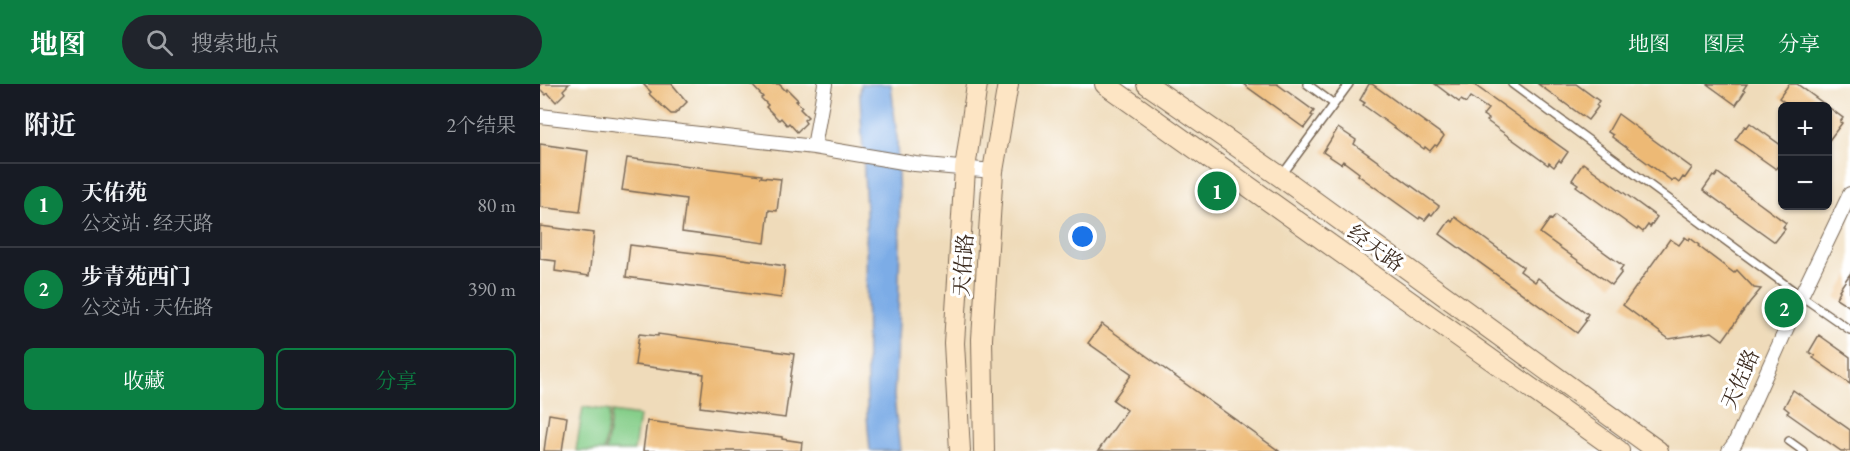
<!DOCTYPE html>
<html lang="zh">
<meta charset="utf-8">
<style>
:root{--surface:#171b24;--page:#20242c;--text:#f1f3f6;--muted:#9ea1a6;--line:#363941;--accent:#0b8043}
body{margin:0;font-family:"EB Garamond","Noto Serif SC",serif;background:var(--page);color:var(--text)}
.controls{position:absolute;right:18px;top:18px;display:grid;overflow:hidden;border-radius:9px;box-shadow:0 2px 4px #0004}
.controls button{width:54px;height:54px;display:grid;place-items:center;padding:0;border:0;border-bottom:2px solid var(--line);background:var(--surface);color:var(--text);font:30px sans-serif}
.you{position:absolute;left:543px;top:153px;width:21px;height:21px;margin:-15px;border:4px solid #fff;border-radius:50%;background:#1a73e8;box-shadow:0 0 0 9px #1a73e833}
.badge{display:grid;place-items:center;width:39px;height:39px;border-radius:50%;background:var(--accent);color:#fff;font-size:20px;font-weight:700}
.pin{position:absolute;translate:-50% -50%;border:3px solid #fff;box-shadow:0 2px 6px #0006}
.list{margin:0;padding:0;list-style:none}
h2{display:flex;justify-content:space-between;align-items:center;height:78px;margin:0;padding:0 24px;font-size:26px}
h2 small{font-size:20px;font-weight:400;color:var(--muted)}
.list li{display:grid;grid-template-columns:39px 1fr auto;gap:18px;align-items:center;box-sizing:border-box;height:84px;padding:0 24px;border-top:2px solid var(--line)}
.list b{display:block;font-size:22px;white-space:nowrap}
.list p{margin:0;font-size:20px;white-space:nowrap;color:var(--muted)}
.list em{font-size:20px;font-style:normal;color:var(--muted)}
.actions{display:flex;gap:12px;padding:18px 24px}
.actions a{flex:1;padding:14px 0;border:2px solid var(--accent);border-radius:9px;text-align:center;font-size:21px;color:var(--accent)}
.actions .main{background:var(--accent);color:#fff}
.icon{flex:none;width:33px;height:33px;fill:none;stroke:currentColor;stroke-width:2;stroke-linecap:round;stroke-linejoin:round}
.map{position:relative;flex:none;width:1310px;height:367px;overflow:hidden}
header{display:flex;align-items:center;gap:36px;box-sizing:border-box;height:84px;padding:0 30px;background:var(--accent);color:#fff}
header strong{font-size:28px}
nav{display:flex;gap:33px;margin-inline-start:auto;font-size:21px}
.search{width:420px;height:54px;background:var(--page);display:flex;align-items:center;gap:15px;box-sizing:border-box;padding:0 21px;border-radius:33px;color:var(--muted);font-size:22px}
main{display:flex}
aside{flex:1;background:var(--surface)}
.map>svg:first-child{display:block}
.green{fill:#87cf8b;stroke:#617c54;stroke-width:1.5}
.water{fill:#7cace6;stroke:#5c6b82;stroke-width:1.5}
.building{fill:#edb974}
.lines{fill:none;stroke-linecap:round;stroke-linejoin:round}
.service-casing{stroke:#7a6855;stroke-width:10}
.minor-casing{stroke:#7a6855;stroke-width:16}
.secondary-casing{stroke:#7a6855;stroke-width:22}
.service{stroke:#fff;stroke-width:7}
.minor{stroke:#fff;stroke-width:14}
.secondary{stroke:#fde5c4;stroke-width:20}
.labels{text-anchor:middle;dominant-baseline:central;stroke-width:6;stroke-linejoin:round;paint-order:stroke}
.street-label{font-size:21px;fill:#3b2a1e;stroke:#fff}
</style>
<header>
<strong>地图</strong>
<div class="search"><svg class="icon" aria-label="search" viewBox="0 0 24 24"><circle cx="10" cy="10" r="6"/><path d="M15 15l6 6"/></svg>搜索地点</div>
<nav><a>地图</a><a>图层</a><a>分享</a></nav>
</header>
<main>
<aside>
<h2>附近<small>2个结果</small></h2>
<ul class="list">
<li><span class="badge">1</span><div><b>天佑苑</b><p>公交站 · 经天路</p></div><em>80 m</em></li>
<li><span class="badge">2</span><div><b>步青苑西门</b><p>公交站 · 天佐路</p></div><em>390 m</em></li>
</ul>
<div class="actions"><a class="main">收藏</a><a>分享</a></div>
</aside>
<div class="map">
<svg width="1310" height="367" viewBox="0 0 1310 367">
<rect width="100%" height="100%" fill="#fff"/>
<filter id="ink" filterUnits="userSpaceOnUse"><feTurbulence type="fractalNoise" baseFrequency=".0167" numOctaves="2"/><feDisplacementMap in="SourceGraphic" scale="12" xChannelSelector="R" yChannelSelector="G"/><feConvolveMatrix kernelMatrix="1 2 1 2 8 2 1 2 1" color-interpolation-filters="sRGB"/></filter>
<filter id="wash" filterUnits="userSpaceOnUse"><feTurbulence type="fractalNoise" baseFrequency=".008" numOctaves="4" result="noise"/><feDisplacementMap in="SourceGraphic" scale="24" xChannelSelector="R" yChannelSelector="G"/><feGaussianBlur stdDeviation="1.35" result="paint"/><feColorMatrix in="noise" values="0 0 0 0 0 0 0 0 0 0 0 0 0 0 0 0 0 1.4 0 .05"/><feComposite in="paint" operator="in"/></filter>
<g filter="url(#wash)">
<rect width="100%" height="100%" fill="#efdbba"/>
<!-- green -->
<path class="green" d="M43 323 70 327 64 367H36Z
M72 328 99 332 94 367H66Z"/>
<!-- water -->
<path class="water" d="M321 0H351L357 54 360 158 358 238 354 313 360 367H330L327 332 326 127 320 11Z"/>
<g id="blocks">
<!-- building -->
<path class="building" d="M0 0H29L23 6 25 9 16 18 8 9 6 11 0 5Z
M103 0H132L147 18 135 30H131L109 10 111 8Z
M211 0H239L246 7 247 5 258 16 256 17 262 23 260 25 268 33 264 36 266 39 257 48 249 39 247 41 241 34 239 36 226 23 228 21 221 14 223 13Z
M703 0H737L774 27 771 31 773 32 764 44Z
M829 0H832L904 52 897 62 895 61 890 67 885 63 884 65 823 21 825 19 820 16Z
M895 0H933L1028 68 1021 78 1019 76 1014 83 1009 79 1008 81 947 37 949 35 943 31 948 25 930 13 926 19 921 16 919 18Z
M998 0H1036L1059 17 1056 21 1058 23 1048 36Z
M1167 0H1207L1203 6 1205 7 1196 21Z
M1249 0H1257L1287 22H1250L1239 14Z
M1287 22 1303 34 1300 38 1302 39 1287 59Z
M1078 30 1152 84 1145 94 1143 93 1139 99 1134 95 1132 97 1072 53 1073 51 1068 48Z
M1210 39 1242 62V87L1237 83 1236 85 1195 56 1205 42 1207 43Z
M798 44 816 56 814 60 899 122 892 131 890 130 885 136 880 133 879 135 818 91 819 89 803 77 801 80 783 68Z
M0 60 48 67 40 128 0 123Z
M87 74 222 91 221 93 241 95 237 127 229 126 225 159 142 148 146 115 82 106Z
M1043 79 1117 133 1110 143 1108 141 1103 148 1098 144 1097 146 1036 102 1038 100 1032 96Z
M1178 89 1246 139 1243 143 1245 145 1235 158 1163 106 1173 92 1175 93Z
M1015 132 1083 182 1080 186 1082 188 1072 201 1000 149 1010 135 1012 136Z
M915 133 983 183 980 187 995 198 998 194 1048 230 1045 235 1047 236 1037 249 900 150 910 136 912 138Z
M0 142 54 149 49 192 15 187 16 177 0 175Z
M1145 153 1149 156 1150 154 1159 161 1158 162 1194 189 1197 186 1214 204 1221 205 1210 218 1183 256 1172 248 1129 255 1083 221 1130 155 1139 161Z
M90 161 226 178V179L245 182 241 214 86 193Z
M1310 190V223L1296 214 1300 207 1299 206Z
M562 240 739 367H558L587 326 573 316 592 290 548 259Z
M99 250 118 252V250L234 266V267L254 270 245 334 160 323 164 290 95 281Z
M1279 251 1310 273V300L1273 274 1275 272 1269 268Z
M1253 306 1310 346V367H1301L1247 329 1249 327 1244 323Z
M9 330 27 333 22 367H4Z
M107 337 242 353V355L262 358 261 367H103Z"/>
</g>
</g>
<g filter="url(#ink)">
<use href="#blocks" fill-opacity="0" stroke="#7a6855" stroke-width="1.5"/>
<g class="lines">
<defs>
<path id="service" d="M767 0 794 20
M972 0 1261 212 1310 246
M742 91 809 0
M1249 357 1263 367"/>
<path id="minor" d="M0 32 274 63 375 80 453 87
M274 63 285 0
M1189 367 1195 359 1261 212 1310 110"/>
<path id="secondary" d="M565 0 1079 367
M607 0 741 93 1118 367
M420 367 414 259 425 85 437 0
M444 367 442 255 453 87 468 0"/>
</defs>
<!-- service casing -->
<use href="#service" class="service-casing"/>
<!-- minor casing -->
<use href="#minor" class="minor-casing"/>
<!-- secondary casing -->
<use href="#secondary" class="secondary-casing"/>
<!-- service -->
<use href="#service" class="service"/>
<!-- minor -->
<use href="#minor" class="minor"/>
<!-- secondary -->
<use href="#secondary" class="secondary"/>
</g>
</g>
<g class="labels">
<!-- street labels -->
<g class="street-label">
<text transform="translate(836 164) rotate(36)">经天路</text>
<text transform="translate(423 181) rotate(-86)">天佑路</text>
<text transform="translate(1200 295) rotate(-66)">天佐路</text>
</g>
</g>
</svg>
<div class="controls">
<button>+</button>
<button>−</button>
</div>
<div class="you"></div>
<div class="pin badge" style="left:677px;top:107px">1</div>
<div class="pin badge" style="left:1244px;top:224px">2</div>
</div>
</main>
